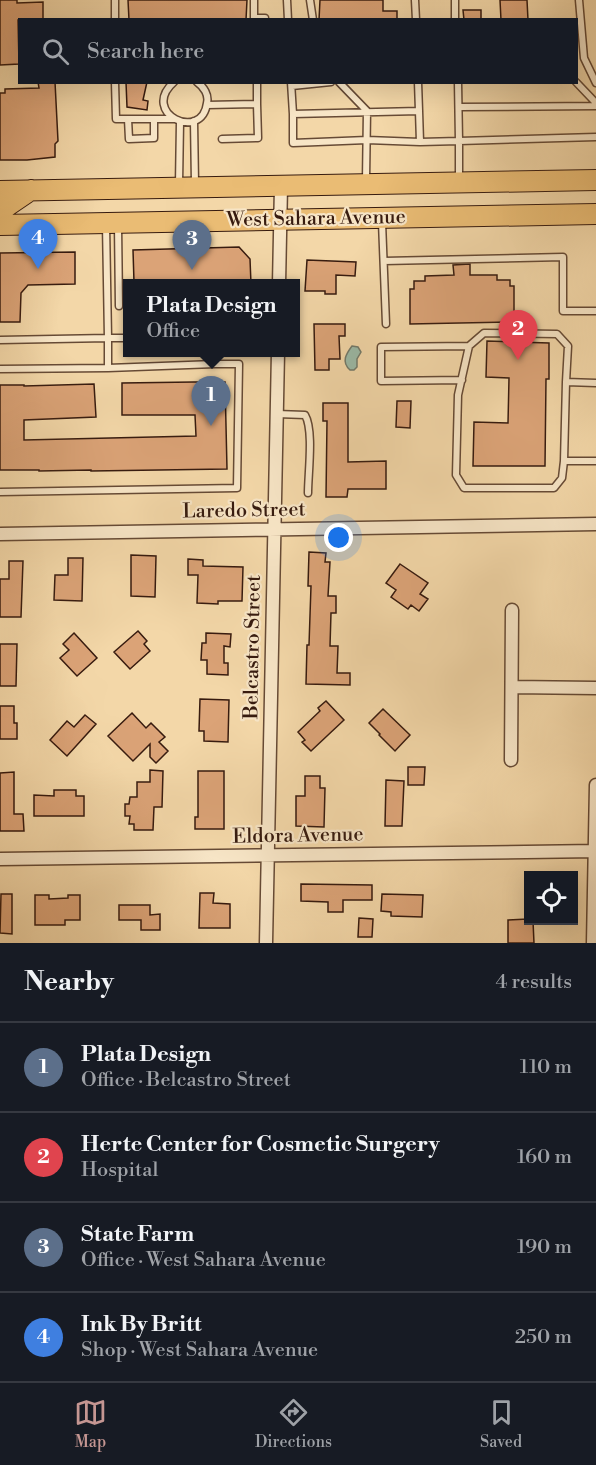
<!DOCTYPE html>
<meta charset="utf-8">
<style>
:root{--surface:#171b24;--page:#242831;--text:#f1f3f6;--muted:#9ea1a6;--line:#363941;--accent:#c59692}
body{margin:0;font-family:"Libre Bodoni",serif;background:var(--page);color:var(--text)}
.controls{position:absolute;right:18px;bottom:18px;display:grid;overflow:hidden;border-radius:0px;box-shadow:0 6px 24px #0002}
.controls button{width:54px;height:54px;display:grid;place-items:center;padding:0;border:0;border-bottom:2px solid var(--line);background:var(--surface);color:var(--text);font:30px sans-serif}
.you{position:absolute;left:339px;top:538px;width:21px;height:21px;margin:-15px;border:4px solid #fff;border-radius:50%;background:#1a73e8;box-shadow:0 0 0 9px #1a73e833}
.badge{display:grid;place-items:center;width:39px;height:39px;border-radius:50%;background:var(--accent);color:#fff;font-size:20px;font-weight:700}
.pin{position:absolute;translate:-50% -50px;filter:drop-shadow(0 2px 3px #0008)}
.pin::after{content:'';position:absolute;top:32px;width:21px;height:18px;background:inherit;clip-path:polygon(0 0,100% 0,50% 100%)}
.popup{position:absolute;left:123px;top:279px;width:177px;height:78px;box-sizing:border-box;display:grid;place-content:center;border-radius:0px;background:var(--surface);filter:drop-shadow(0 2px 4px #0005);font-size:20px;white-space:nowrap;color:var(--muted)}
.popup b{font-size:22px;color:var(--text)}
.popup::after{content:'';position:absolute;left:50%;top:100%;margin-left:-12px;border:12px solid transparent;border-top-color:var(--surface)}
.list{margin:0;padding:0;list-style:none}
h2{display:flex;justify-content:space-between;align-items:center;height:78px;margin:0;padding:0 24px;font-size:26px}
h2 small{font-size:20px;font-weight:400;color:var(--muted)}
.list li{display:grid;grid-template-columns:39px 1fr auto;gap:18px;align-items:center;box-sizing:border-box;height:90px;padding:0 24px;border-top:2px solid var(--line)}
.list b{display:block;font-size:22px;white-space:nowrap}
.list p{margin:0;font-size:20px;white-space:nowrap;color:var(--muted)}
.list em{font-size:20px;font-style:normal;color:var(--muted)}
.icon{flex:none;width:33px;height:33px;fill:none;stroke:currentColor;stroke-width:2;stroke-linecap:round;stroke-linejoin:round}
.map{position:relative;flex:none;width:596px;height:943px;overflow:hidden}
.search{position:absolute;background:var(--surface);box-shadow:0 6px 24px #0002;left:18px;right:18px;top:18px;height:66px;display:flex;align-items:center;gap:15px;box-sizing:border-box;padding:0 21px;border-radius:0px;color:var(--muted);font-size:22px}
.sheet{height:438px;background:var(--surface)}
nav{display:flex;justify-content:space-around;align-items:center;box-sizing:border-box;height:84px;border-top:2px solid var(--line);background:var(--surface);font-size:16px;color:var(--muted)}
nav a{display:grid;justify-items:center;gap:3px}
nav .on{color:var(--accent)}
.map>svg:first-child{display:block}
.water{fill:#9bbaa7;stroke:#737a6a;stroke-width:1.5}
.building{fill:#dba377;stroke:#371b0f;stroke-width:1.5}
.lines{fill:none;stroke-linecap:round;stroke-linejoin:round}
.lane-casing{stroke:#664a35;stroke-width:9}
.street-casing{stroke:#664a35;stroke-width:15}
.primary-casing{stroke:#371b0f;stroke-width:22}
.lane{stroke:#f7e5c6;stroke-width:6}
.street{stroke:#f7e5c6;stroke-width:12}
.primary{stroke:#eabc74;stroke-width:20}
.labels{text-anchor:middle;dominant-baseline:central;stroke-width:4.5;stroke-linejoin:round;paint-order:stroke}
.street-label{font-size:20px;fill:#371b0f;stroke:#f7e5c6}
</style>
<div class="map">
<svg width="596" height="943" viewBox="0 0 596 943">
<rect width="100%" height="100%" fill="#f3d7a8"/>
<filter id="stains"><feTurbulence type="fractalNoise" baseFrequency=".00333" numOctaves="4"/><feColorMatrix values="0 0 0 0 .2 0 0 0 0 .09 0 0 0 0 .02 0 0 0 .5 -.17"/></filter>
<radialGradient id="worn" r=".72"><stop offset=".6" stop-color="#630" stop-opacity="0"/><stop offset="1" stop-color="#630" stop-opacity=".3"/></radialGradient>
<!-- water -->
<path class="water" d="M352 346 358 347 361 352 357 359V367L354 370H350C341 362 346 354 352 346Z"/>
<!-- building -->
<path class="building" d="M0 0H17V3L43 2V20H18L19 64 0 65Z
M128 0H247L246 20H129Z
M320 0H383V11H397V20H319Z
M500 0H527L528 20H501Z
M463 10H481V20H464Z
M38 82H55L58 141 55 144V157L27 160H0V93H5V89L39 88Z
M126 82H147L143 100 148 101 147 110 127 107Z
M239 247 250 259 251 284H212V281L134 282 133 250Z
M75 252V284L28 285 21 293 20 322H0V253Z
M307 260 356 262 355 276 336 275V294H325V291H305Z
M470 264V275H497V280H510V286H514V322L410 324V289H414V281H425V276L454 275 453 265Z
M314 324H345V336H339L340 359H329V370H315Z
M487 341 549 343V379H546L545 466H473L474 422 508 423 509 378 486 377Z
M194 382H225L227 469 91 471V470L39 471V470H0V385H24V386L94 384 96 417 24 420V440L196 436 195 415H122V383Z
M397 401H411L410 428 396 427Z
M323 403H348V462L386 461V489H348L347 497H326L327 421H323Z
M309 552 326 553 325 562H330L328 596H336V613H331L330 646H338L337 673H350V685L306 684 307 645H309L311 586H308Z
M131 555 156 556 155 597 131 596Z
M68 558H83L82 601 54 600 55 575H68Z
M188 559 203 560V566L243 567 242 601H218V604L197 603 198 575H188Z
M9 561H23L21 617H0V579H9Z
M400 564 428 583 420 594 428 599 419 611 411 605 408 609 391 597 396 590 386 583Z
M138 631 147 641 144 644 150 651 130 669 114 652Z
M74 633 97 658 77 676 60 658 69 650 63 644Z
M206 633 231 634 230 647 224 646V663H228V675L207 674V660H201L202 643H206Z
M0 644H17L16 686H0Z
M200 699 229 700 228 742 204 741V731H199Z
M326 701 344 720 311 751 302 742 305 740 298 732 320 711 318 708Z
M0 706H14V723H17V739H0Z
M383 709 410 735 395 751 379 735 380 734 369 723Z
M132 713 146 728 151 723 165 737 159 742 168 751 156 763 150 757V744L133 761 108 736Z
M85 715 96 724 67 756 50 740 67 721 74 727Z
M408 767H425L424 785H408Z
M150 770 163 771 162 807H154L153 830H134V824H129L130 816H125V804H129L130 797H137V782H150Z
M198 771H224V829H195V817H198Z
M14 772V814H23L24 831H0V773Z
M305 776H320V788H325L324 827 296 826V796H305Z
M386 780 404 781 402 826H385Z
M54 790H76V796H84V816H34V795L54 796Z
M301 884 372 885V900H343V912H328V902L301 901Z
M200 893H214L213 903 230 904V928H199Z
M1 894H12V934L0 933Z
M382 894 423 895 422 917 391 916V912L381 911Z
M35 895H49V899L68 898V895H80V920H65V925H35Z
M119 905H150V915L160 914V930H141V920H119Z
M359 918 373 919 372 937H358Z
M528 919 533 921 534 943H508V920Z"/>
<g class="lines">
<defs>
<path id="lane" d="M115 0V20
M254 0V18H265V20
M287 0 288 20
M310 0 313 20
M415 0 416 20
M455 0V20
M579 0 584 58 596 83
M115 82 116 119H173
M174 82C139 113 202 143 207 103 209 95 204 87 197 82
M257 82V104
M291 82 293 114 419 111 418 82
M339 82 367 111 366 180
M458 82 459 141 596 137
M576 82 596 103
M292 86 331 82
M207 105 257 104 258 138 222 139
M459 107 596 106
M293 114V143L367 140 420 142 419 111
M128 119 129 139 154 138V119
M194 121 195 184
M420 142 459 141V180
M179 184 180 122
M382 222 386 324
M118 225 119 306
M384 261 563 257V311H596
M0 340 108 338 106 224
M108 368V338H127
M0 369 108 368 215 364
M462 380 381 381V347L469 346
M596 383 566 382 564 461H596
M277 414 305 415C314 430 308 474 308 493
M564 461 562 478 554 488H464L456 475 458 395 469 346 484 333 557 334 568 346 566 382
M0 492 237 488 239 364H215V352"/>
<path id="street" d="M279 284 281 186
M0 534 596 524
M512 687 596 688
M511 760 512 610
M0 859 596 851
M266 943 278 352
M593 943 596 785"/>
<path id="primary" d="M0 191 596 180
M0 207H6L31 190
M0 225 596 214"/>
</defs>
<!-- lane casing -->
<use href="#lane" class="lane-casing"/>
<!-- street casing -->
<use href="#street" class="street-casing"/>
<!-- primary casing -->
<use href="#primary" class="primary-casing"/>
<!-- lane -->
<use href="#lane" class="lane"/>
<!-- street -->
<use href="#street" class="street"/>
<!-- primary -->
<use href="#primary" class="primary"/>
</g>
<g class="labels">
<!-- street labels -->
<g class="street-label">
<text transform="translate(316 219) rotate(-1)">West Sahara Avenue</text>
<text transform="translate(244 511) rotate(-1)">Laredo Street</text>
<text transform="translate(253 647) rotate(-89)">Belcastro Street</text>
<text transform="translate(298 836) rotate(-1)">Eldora Avenue</text>
</g>
</g>
<rect width="100%" height="100%" filter="url(#stains)"/>
<rect width="100%" height="100%" fill="url(#worn)"/>
</svg>
<div class="controls">
<button><svg class="icon" aria-label="locate" viewBox="0 0 24 24"><circle cx="12" cy="12" r="6"/><path d="M12 2v4M12 18v4M2 12h4M18 12h4"/></svg></button>
</div>
<div class="you"></div>
<div class="pin badge" style="left:211px;top:426px;background:#5c6f8a">1</div>
<div class="popup"><b>Plata Design</b>Office</div>
<div class="pin badge" style="left:518px;top:360px;background:#e0444e">2</div>
<div class="pin badge" style="left:192px;top:270px;background:#5c6f8a">3</div>
<div class="pin badge" style="left:38px;top:269px;background:#3f7fe0">4</div>
<div class="search"><svg class="icon" aria-label="search" viewBox="0 0 24 24"><circle cx="10" cy="10" r="6"/><path d="M15 15l6 6"/></svg>Search here</div>
</div>
<section class="sheet">
<h2>Nearby<small>4 results</small></h2>
<ul class="list">
<li><span class="badge" style="background:#5c6f8a">1</span><div><b>Plata Design</b><p>Office · Belcastro Street</p></div><em>110 m</em></li>
<li><span class="badge" style="background:#e0444e">2</span><div><b>Herte Center for Cosmetic Surgery</b><p>Hospital</p></div><em>160 m</em></li>
<li><span class="badge" style="background:#5c6f8a">3</span><div><b>State Farm</b><p>Office · West Sahara Avenue</p></div><em>190 m</em></li>
<li><span class="badge" style="background:#3f7fe0">4</span><div><b>Ink By Britt</b><p>Shop · West Sahara Avenue</p></div><em>250 m</em></li>
</ul>
</section>
<nav>
<a class="on"><svg class="icon" aria-label="map" viewBox="0 0 24 24"><path d="M3 6l6-2 6 2 6-2v14l-6 2-6-2-6 2zM9 4v14M15 6v14"/></svg>Map</a>
<a><svg class="icon" aria-label="directions" viewBox="0 0 24 24"><path d="M12 3l9 9-9 9-9-9zM9 14v-3h6M13 9l2 2-2 2"/></svg>Directions</a>
<a><svg class="icon" aria-label="saved" viewBox="0 0 24 24"><path d="M7 4h10v16l-5-4-5 4z"/></svg>Saved</a>
</nav>
